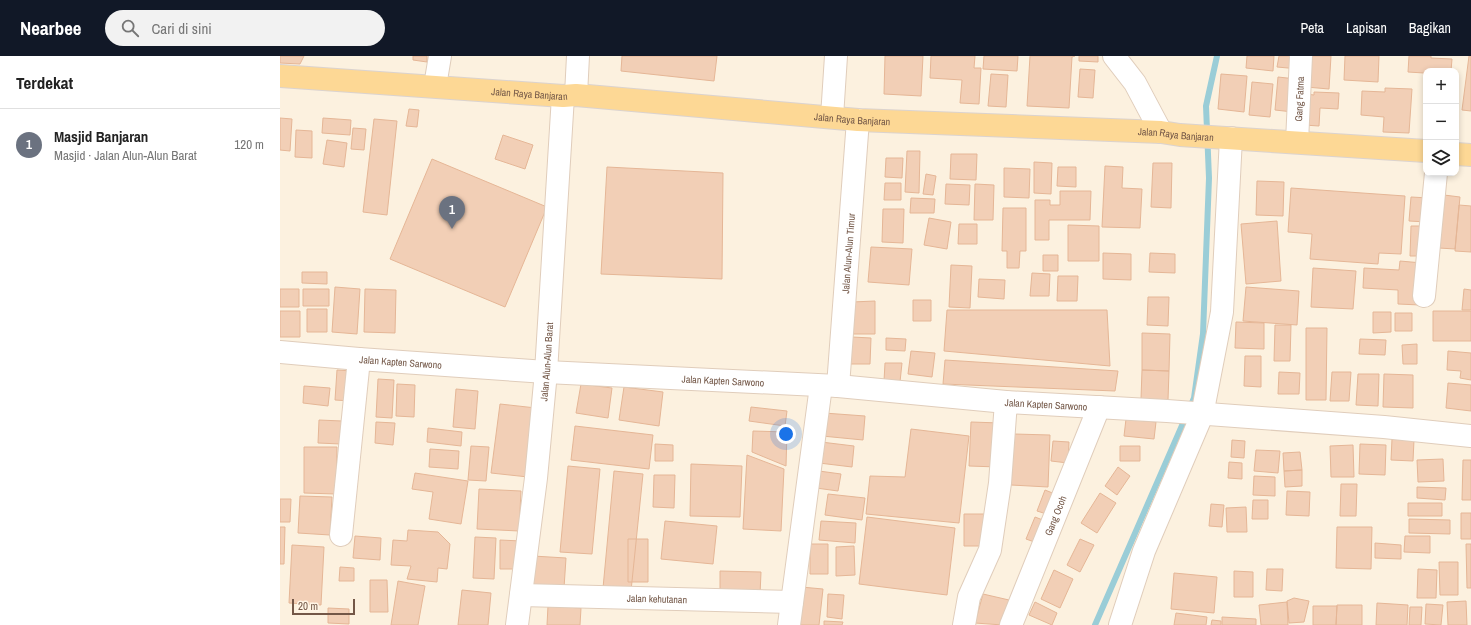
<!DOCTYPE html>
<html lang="id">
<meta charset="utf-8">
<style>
:root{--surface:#fff;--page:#f2f2f2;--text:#222;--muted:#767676;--line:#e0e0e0;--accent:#111827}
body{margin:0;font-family:"Archivo Narrow",sans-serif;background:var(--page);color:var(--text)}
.controls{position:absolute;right:12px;top:12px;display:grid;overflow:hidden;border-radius:8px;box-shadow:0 2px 6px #0003}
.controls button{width:36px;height:36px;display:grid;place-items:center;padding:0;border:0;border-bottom:1px solid var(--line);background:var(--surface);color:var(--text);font:20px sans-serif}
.scale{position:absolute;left:12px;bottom:10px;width:63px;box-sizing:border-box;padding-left:4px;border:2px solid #735747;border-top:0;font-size:11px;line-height:14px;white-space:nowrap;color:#735747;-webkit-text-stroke:3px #fff5e5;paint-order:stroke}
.you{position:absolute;left:506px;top:378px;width:14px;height:14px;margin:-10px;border:3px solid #fff;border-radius:50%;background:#1a73e8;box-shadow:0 0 0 6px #1a73e833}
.badge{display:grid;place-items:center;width:26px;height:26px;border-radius:50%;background:var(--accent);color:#fff;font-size:13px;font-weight:700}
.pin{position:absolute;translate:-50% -33px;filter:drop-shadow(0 1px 2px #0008)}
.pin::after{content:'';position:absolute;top:21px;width:14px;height:12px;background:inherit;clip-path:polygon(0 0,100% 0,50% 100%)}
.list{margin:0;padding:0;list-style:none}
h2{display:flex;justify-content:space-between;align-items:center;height:52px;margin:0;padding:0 16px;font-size:17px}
h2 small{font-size:13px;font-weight:400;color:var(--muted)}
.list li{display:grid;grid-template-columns:26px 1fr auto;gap:12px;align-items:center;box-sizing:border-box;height:72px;padding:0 16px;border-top:1px solid var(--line)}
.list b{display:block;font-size:15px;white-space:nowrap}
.list p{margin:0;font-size:13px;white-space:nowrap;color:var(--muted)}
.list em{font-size:13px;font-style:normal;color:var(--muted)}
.icon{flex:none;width:22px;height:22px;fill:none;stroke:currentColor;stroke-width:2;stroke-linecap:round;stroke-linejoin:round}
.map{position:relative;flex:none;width:1191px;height:569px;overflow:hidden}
header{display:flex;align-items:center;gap:24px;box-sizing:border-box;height:56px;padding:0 20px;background:var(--accent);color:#fff}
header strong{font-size:19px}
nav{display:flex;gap:22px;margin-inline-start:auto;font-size:14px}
.search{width:280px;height:36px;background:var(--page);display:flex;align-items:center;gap:10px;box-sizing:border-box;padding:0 14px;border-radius:22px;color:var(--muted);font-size:15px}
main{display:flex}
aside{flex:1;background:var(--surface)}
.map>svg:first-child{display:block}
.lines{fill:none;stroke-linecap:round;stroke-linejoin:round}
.stream{stroke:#9acdd7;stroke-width:6}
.building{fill:#f2cfb6;stroke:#e5b696}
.minor-casing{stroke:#e0cdbb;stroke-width:24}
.major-casing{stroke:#dbd3cf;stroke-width:24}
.minor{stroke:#fff;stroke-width:22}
.major{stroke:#fdd895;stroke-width:22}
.labels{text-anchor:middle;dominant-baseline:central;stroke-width:3;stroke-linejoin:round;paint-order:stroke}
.street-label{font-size:10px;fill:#735747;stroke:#fff5e5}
</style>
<header>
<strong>Nearbee</strong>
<div class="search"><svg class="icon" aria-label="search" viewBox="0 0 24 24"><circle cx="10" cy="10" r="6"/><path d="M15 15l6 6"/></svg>Cari di sini</div>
<nav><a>Peta</a><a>Lapisan</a><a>Bagikan</a></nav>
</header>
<main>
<aside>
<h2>Terdekat<small></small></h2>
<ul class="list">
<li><span class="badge" style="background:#6b7280">1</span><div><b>Masjid Banjaran</b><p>Masjid · Jalan Alun-Alun Barat</p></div><em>120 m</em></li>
</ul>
</aside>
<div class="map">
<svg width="1191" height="569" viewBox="0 0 1191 569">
<rect width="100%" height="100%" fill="#fcf1df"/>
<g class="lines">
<!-- stream -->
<path class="stream" d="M815 569 914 342 923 278 929 122 926 50 937 0"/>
</g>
<!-- building -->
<path class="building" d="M0 0H24L20 8 0 7Z
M133 0H147V6L133 4Z
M342 0H437L434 25 341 15Z
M605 0H643L641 40 604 38Z
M651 0H695L694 12H701L699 48 680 47 682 24 650 22Z
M704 0H738L737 15 703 13Z
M750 0H795L792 1 789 52 747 50Z
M799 0H818V6L799 5Z
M967 0H994L993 15 966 12Z
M999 0H1020L1019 13 997 11Z
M1028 0H1051L1049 33 1026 31Z
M1065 0H1099L1098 26 1064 24Z
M1129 0H1151V2L1172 3 1171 15H1146V29H1144V17L1128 16Z
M1189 0H1191V55L1182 54Z
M800 13 815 14 813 42 798 41Z
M711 18 728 19 726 51 708 50Z
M941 18 967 20 964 56 938 53Z
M998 21 1016 23 1013 56 995 54Z
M972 26 993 28 990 61 969 59Z
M1105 32 1132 33 1129 77 1103 76 1104 61 1081 59 1082 35 1105 36Z
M1034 36 1059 37 1058 53 1040 52 1039 70 1024 69 1025 38 1034 39Z
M129 53 139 54 137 71 126 70Z
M0 62 12 63 10 95 0 94Z
M43 62 71 64 70 79 42 77Z
M94 63 117 65 107 159 83 156Z
M73 72 86 73 84 94 71 93Z
M16 74 32 75V102L15 101Z
M223 79 253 89 245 113 215 103Z
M47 84 67 87 64 111 43 108Z
M627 95H640L639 137 625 136Z
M671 98H697L696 124 670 123Z
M606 102H623L622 122 605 121Z
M152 103 267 151 225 251 110 203Z
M754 106 772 107 771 138 754 137Z
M873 107H892L891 152 871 151Z
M825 110 843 111 842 132 862 133 860 172 822 171Z
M327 111 443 117 442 223 321 218Z
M778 111H796V131L777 130Z
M724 112 750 113 749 142 724 141Z
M646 118 656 120 653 139 643 138Z
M977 125 1004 126 1003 160 976 159Z
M605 127H621V144H604Z
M666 128 690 129 689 149 665 148Z
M695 128 714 129 713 164H694Z
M1011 132 1125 140 1121 198 1099 197 1098 208 1030 203 1032 178 1008 176Z
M780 135H811L810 164H769V184H755V144H770V149H780Z
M1164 139 1180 141 1175 193 1159 192Z
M1131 141 1149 142 1147 166 1129 165Z
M631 142 655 143 654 157H630Z
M1179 149 1191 150V196L1175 195Z
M723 152H746V195H740L739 212H727V195H722Z
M603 153H624L623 187 602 186Z
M649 162 671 166 667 193 644 189Z
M997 165 1001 225 966 228 961 168Z
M679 168H697V188H678Z
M788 169 819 170V205H788Z
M1131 170H1144L1142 200H1130Z
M591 191 632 193 629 229 588 226Z
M823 197 851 198V224L823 223Z
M870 197 895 198V217L869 216Z
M763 199H778V215H763Z
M1120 205 1142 207 1140 249 1118 248V234L1083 232 1084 212 1119 214Z
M671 209 692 210 690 252 669 251Z
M1033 212 1076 215 1073 253 1031 251Z
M22 216H47V228L22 227Z
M752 217 770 218 769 240H750Z
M778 220H798L797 245H777Z
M699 223 725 224 724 243 698 241Z
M55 231 80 233 77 278 52 276Z
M966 231 1019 235 1017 269 963 265Z
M0 233H19V251H0Z
M23 233H49V250H23Z
M85 233 116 234 115 277 84 276Z
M1184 233 1191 234V254H1182Z
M868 241H889L888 270 867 269Z
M633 244H651V265H633Z
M595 245V278H573L572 246Z
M27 253H47V276H27Z
M667 254H827L830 310 664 295Z
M0 255H20V281H0Z
M1153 255H1191V285H1153Z
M1093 256H1111V276L1093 277Z
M1115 257H1132V275H1115Z
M956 266 984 267V293L955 292Z
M995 269H1011L1010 305H994Z
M1026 272H1047L1046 344H1026Z
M862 277 890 278 889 315 862 314Z
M572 281 591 282 590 308H570Z
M606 282 626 283 625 295 606 294Z
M1080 283 1106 284 1105 299 1079 298Z
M1137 288V308H1123L1122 289Z
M631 295 655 297 652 321 628 318Z
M1168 295 1191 297V324L1180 322 1181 315 1167 314Z
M965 300H981V331L964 330Z
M665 304 838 315 835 335 663 328Z
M605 307H622L620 326 604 325Z
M57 314 73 315 71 345 55 344Z
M862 314 889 315 888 344 861 343Z
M999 316 1020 317 1019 338H998Z
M1052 316H1071L1069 345H1050Z
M1078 318H1099L1098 350 1076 349Z
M1104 318 1133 319V352L1103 351Z
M98 323 114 324 112 362 96 361Z
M1168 327 1191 329V355L1166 352Z
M117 328 135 329 134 361 116 360Z
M301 328 332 332 328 362 296 357Z
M24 330 50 332 48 350 23 347Z
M344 331 383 336 379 370 339 364Z
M176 333 198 335 195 373 173 371Z
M220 348 256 352 248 421 211 417Z
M471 351 507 355 505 370 469 365Z
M544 357 585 360 583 384 542 380Z
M846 363 876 366 874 383 844 380Z
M39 364 62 365 61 388 38 387Z
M96 366 115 367 113 389 95 387Z
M691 366 720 367 718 411 689 410Z
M295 370 373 379 369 413 291 404Z
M148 372 182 376 181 390 147 386Z
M631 373 689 380 679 467 586 458 590 420 625 421Z
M473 375 507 376 506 410 472 396Z
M734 378 770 379 768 431 731 429Z
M1112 383 1134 384 1133 405 1111 404Z
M952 384 965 385 964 402 951 401Z
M773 385 789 386 788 407 771 405Z
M541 386 574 390 572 411 539 407Z
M375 388 393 389V405H375Z
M1080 388 1106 389 1105 419 1079 418Z
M1073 389 1074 421H1051L1050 390Z
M191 390 209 391 206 425 188 424Z
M840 390H860V405H840Z
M24 391H57L56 438 24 437Z
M150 393 179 395 178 413 149 411Z
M976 394 1000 395 998 417 974 415Z
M1020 396 1022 414 1004 415 1003 397Z
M467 399 504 413 501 475 463 473Z
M1163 403 1164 425 1138 426 1137 404Z
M1183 404H1191V444H1182Z
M949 406 962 407V423L948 422Z
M411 408 462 410 460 461 410 460Z
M288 410 320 413 312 498 280 496Z
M838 411 850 420 837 439 825 430Z
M1022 414V430L1005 431 1004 415Z
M334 415 363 418 351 535 323 532Z
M539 415 561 418 558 435 536 432Z
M135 417 188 425 181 468 149 463 153 436 132 433Z
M374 419H395L394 452 373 451Z
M974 420 995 421V440L973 439Z
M1061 428H1077L1076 460H1060Z
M1137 431 1166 432 1165 444 1137 442Z
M199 433 241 435 239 475 197 473Z
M765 434 780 440 773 460 757 455Z
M1007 435 1030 436 1029 460 1006 459Z
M820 437 836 447 817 477 801 467Z
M548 438 585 442 582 464 545 459Z
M20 440 52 441 50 479 18 477Z
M0 443H11L10 466H0Z
M973 444H988V463H972Z
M1128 447H1162V460H1128Z
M931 448 944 449 942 471 929 470Z
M966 451 967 476H947L946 452Z
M1181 457H1191V483H1181Z
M684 458H706V490H684Z
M587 461 675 472 667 539 579 528Z
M755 461 768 466 760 488 746 483Z
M1129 463 1170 464V478L1129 477Z
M385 465 437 470 433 508 381 503Z
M541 465 576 467 575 487 539 484Z
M0 471H5L4 508H0Z
M1057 471H1092L1091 513 1056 512Z
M128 474 158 476 170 488 167 513 158 512 157 526 127 523 131 510 111 509 113 484 127 485Z
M75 480 101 482 100 504 73 502Z
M1125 480H1150V497L1124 496Z
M195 481 216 482 214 523 193 522Z
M348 483H368V526H348Z
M800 483 814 489 800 516 787 509Z
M220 484 241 485V513H220Z
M1095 487 1121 489V503L1095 502Z
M530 488H548V518H530Z
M1186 488H1191V532H1187Z
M12 489 44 491 41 549 9 547Z
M574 490 575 519 556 520V491Z
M253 500 286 502 284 532 252 530Z
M1159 506H1178V539H1160Z
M60 511 74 512V525H59Z
M987 513H1003L1002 535 986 534Z
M1138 513 1157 514 1156 542H1137Z
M774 514 793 523 780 552 761 543Z
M440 515 481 516 480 539 440 538Z
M954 515 973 516V541H954Z
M894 517 937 521 934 557 891 553Z
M90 524H107L108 556H90Z
M118 525 145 530 138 569H111Z
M521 531 543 533 539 569H517Z
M182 534 211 537 208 569H178Z
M548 538 564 539 562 563 547 561Z
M703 538 729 544 723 569 695 567Z
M1014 542 1029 545 1024 566 1009 567 1007 545Z
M1186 545 1187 569H1168L1167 546Z
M755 546 777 557 772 569 749 559Z
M1007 546 1008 569H981L979 549Z
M1097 547 1128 549 1127 569H1096Z
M1146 548 1163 549 1161 569 1145 568Z
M1057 549H1082V569H1056Z
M268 550 301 552 300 569H267Z
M1033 550H1057L1056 569H1033Z
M1130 551H1142L1141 569H1129Z
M48 552 69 553V568L48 567Z
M896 557 927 561 926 569H894Z
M942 561 976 563V569H942Z
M932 564 941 565V569H931Z
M544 565 563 566 562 569H544Z"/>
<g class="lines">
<defs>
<g id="minor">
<path d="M834 0 855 27 881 76"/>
<path d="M155 30 160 0"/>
<path d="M296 39 298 0"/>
<path d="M552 61 556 0"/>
<path id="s1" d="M1017 86 1021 0"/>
<path d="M1144 240 1156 117"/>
<path id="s2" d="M0 296 79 303 266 316 558 330 726 346 887 355 1104 371 1191 380"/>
<path id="s3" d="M558 330 578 64"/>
<path d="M61 479 79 303"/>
<path id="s4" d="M241 539 512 546"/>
<path id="s5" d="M237 569 256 422 266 316 283 40"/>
<path d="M509 569 541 330"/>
<path d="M684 569 689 541 710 494 720 427 726 346"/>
<path id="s6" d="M731 569 819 351"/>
<path d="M840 569 864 495 922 359 942 256 951 82"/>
</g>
<g id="major">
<path id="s7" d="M0 20 283 40 296 39 578 64 881 76 900 79 1146 95"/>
<path d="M1176 98 1191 99"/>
</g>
</defs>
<!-- minor casing -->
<use href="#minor" class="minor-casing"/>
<!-- major casing -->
<use href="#major" class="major-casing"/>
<!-- minor -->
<use href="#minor" class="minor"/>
<!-- major -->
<use href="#major" class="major"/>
</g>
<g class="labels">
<!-- street labels -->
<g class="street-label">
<text stroke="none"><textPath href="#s7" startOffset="250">Jalan Raya Banjaran</textPath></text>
<text stroke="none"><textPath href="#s1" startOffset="43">Gang Fatma</textPath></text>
<text stroke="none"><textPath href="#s7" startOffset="574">Jalan Raya Banjaran</textPath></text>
<text stroke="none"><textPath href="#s7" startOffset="898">Jalan Raya Banjaran</textPath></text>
<text stroke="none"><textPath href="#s3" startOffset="133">Jalan Alun-Alun Timur</textPath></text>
<text stroke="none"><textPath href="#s5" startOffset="265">Jalan Alun-Alun Barat</textPath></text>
<text stroke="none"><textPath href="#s2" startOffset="121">Jalan Kapten Sarwono</textPath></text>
<text stroke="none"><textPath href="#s2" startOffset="444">Jalan Kapten Sarwono</textPath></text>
<text stroke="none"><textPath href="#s2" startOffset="768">Jalan Kapten Sarwono</textPath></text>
<text stroke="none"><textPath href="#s6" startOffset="118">Gang Ocoh</textPath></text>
<text stroke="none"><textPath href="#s4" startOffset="136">Jalan kehutanan</textPath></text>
</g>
</g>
</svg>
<div class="controls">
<button>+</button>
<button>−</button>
<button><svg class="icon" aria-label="layers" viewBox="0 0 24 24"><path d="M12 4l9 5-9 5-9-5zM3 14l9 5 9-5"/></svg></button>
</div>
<div class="scale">20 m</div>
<div class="you"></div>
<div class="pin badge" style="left:172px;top:173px;background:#6b7280">1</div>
</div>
</main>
